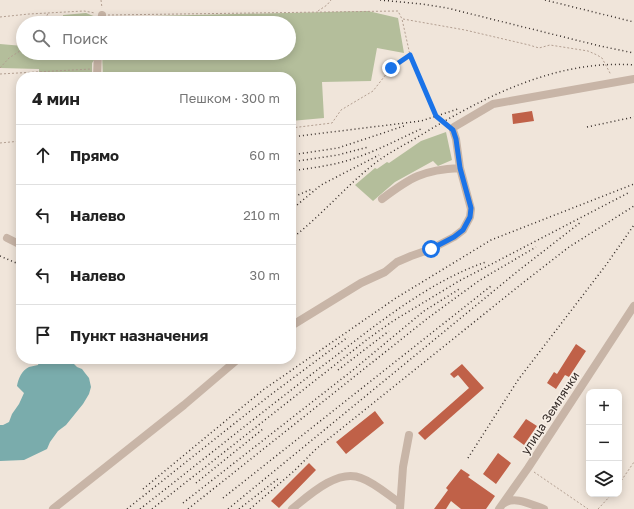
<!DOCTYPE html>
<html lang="ru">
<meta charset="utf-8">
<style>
:root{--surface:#fff;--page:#f6f6f6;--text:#222;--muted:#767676;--line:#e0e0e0}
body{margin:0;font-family:"Golos Text",sans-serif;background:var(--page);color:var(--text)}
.controls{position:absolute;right:12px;bottom:12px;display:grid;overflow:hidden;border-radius:8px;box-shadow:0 2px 10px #0003}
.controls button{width:36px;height:36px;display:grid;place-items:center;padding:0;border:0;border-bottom:1px solid var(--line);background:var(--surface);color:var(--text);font:20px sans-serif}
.stop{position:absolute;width:12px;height:12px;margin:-9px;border:3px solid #1a73e8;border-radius:50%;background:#fff}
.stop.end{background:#1a73e8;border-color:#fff;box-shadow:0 1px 4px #0008}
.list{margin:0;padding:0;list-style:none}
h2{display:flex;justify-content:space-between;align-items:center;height:52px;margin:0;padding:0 16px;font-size:17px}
h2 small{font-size:13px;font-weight:400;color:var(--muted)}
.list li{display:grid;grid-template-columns:26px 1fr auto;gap:12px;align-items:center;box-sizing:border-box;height:60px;padding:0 16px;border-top:1px solid var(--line)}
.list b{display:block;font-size:15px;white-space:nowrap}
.list em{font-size:13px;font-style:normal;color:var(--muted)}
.icon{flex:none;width:22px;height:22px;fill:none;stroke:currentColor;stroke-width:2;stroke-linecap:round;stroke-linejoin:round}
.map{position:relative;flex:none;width:634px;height:509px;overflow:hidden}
.search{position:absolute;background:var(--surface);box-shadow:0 2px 10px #0003;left:16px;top:16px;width:280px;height:44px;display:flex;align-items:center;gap:10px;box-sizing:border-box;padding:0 14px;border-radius:22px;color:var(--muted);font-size:15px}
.panel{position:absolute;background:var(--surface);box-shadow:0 2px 10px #0003;left:16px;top:72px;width:280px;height:292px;border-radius:16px}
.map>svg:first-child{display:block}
.green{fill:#b4be9b}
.water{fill:#7aacac}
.building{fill:#c06148}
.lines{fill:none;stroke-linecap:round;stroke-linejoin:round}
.path{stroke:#b39f91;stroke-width:1;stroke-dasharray:2 2;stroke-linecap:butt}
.minor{stroke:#c8b5a7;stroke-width:8}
.rail{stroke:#342b27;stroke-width:1.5;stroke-dasharray:1 3;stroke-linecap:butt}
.route{stroke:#1a73e8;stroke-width:5}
.labels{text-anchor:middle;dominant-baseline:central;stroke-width:3;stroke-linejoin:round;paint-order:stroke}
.street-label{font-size:12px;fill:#342b27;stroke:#f8efe6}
</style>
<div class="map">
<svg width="634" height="509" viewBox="0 0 634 509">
<rect width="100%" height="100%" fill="#f0e5da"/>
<!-- green -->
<path class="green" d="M368 11 398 18 404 53 377 48 371 81 322 82 324 118 291 121V77H103L102 53H289V23H103L104 20 111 17Z
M86 13 96 17V23H63V15Z
M0 21V44L23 46V53H95V59L92 63V77H39V69L0 68Z
M446 132 452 160 438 166 433 161 395 182 373 201 355 185 375 168 377 169 387 162 389 163 421 141Z"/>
<!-- water -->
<path class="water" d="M40 359H69L77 367 82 369 85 373 89 378 91 387 89 394 83 404 66 425 58 431 50 442 47 449 24 460 0 461V425H3L9 422 12 414 19 404 24 393 17 386C18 379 22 370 29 367 32 366 35 366 38 365Z"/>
<!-- building -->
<path class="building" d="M532 111 534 121 513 124 512 114Z
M576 344 586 351 569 377 565 375 556 389 547 383 554 372 557 374Z
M462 364 484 388 425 440 418 433 469 388 458 375 454 378 450 374Z
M375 411 384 423 346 454 336 442Z
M526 419 537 426 524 445 513 437Z
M498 453 511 463 496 484 483 474Z
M309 463 316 470 279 508 271 501Z
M461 469 470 475 468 477 495 496 486 509H461L451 501 446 509H434L448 490 446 488Z"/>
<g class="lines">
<!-- path -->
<path class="path" d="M101 0 102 8
M318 11 327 5 331 0
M108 15 398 11 402 19 410 55 391 68 373 91 341 110 332 123 291 128
M0 17 29 14 84 11 95 13
M403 19 465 30 529 45 539 48 550 45 588 51 597 55 602 58 611 75
M44 23 48 13
M410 56 435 113 442 122 448 126
M0 68 9 58 23 49
M0 74 91 69
M0 143 21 141
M534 472 588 509
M619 484 634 462
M598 509 612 494"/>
<!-- minor -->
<path class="minor" d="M101 23 102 15
M97 77 98 53
M382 199C411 177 423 170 460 168
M7 238 21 245
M291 326 361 283 385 272 397 262 411 256 431 249 454 237 463 230 470 217 471 209 460 168 456 139 453 130 454 127 493 104 634 79
M503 504C514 495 532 505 544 509
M53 509 184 405 238 359
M292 509C308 496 338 468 361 478 375 483 388 495 400 503
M400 509 403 467 409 435
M499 509 528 468 634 306"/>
<!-- rail -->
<path class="rail" d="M380 0 422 4 447 8 600 46 634 53
M545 0 634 22
M587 127 634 117
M291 137 421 121 458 109
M291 155 338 148 404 126
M291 162 338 155 368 147
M291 171C311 168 330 166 349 160 375 152 399 139 423 128
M291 198 312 189
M291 210 321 185 379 155
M291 239C321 216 345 187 374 164 389 152 405 145 421 135 484 97 557 59 634 65
M0 256 21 265
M338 370 389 331
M468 458 518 380 606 265 634 225
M196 483 263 429
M143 489 263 390 396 298 491 240 634 184
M223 498 491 286
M183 503 353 370 424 311 461 288
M127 509 269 396 348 337
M140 509C204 459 268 407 333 358 378 323 432 280 486 262
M152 509 369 338 393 321 459 281 630 192
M188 509 428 318 480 280 536 247
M228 509 518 271 581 222
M239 509 279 478
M250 509 294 471 316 449 524 282 569 247 634 206"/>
</g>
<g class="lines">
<!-- route -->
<path class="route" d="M391 68 410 55 436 116 453 130 456 139 460 168 471 208 470 217 463 230 454 237 431 249"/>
</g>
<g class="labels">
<!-- street labels -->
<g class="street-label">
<text transform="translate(550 413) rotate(-57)">улица Землячки</text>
</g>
</g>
</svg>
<div class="controls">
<button>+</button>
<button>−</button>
<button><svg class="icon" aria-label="layers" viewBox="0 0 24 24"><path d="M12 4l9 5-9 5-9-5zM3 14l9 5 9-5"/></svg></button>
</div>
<div class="stop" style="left:431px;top:249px"></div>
<div class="stop end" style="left:391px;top:68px"></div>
<div class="search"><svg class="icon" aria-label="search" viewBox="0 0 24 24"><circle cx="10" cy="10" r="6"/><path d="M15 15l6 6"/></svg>Поиск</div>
<section class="panel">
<h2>4 мин<small>Пешком · 300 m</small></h2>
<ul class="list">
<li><svg class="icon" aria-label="ahead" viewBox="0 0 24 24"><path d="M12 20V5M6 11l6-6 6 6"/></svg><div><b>Прямо</b></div><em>60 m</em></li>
<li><svg class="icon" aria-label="left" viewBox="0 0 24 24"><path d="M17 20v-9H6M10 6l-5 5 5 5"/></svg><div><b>Налево</b></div><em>210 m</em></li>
<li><svg class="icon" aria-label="left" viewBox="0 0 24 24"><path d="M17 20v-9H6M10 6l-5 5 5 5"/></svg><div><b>Налево</b></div><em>30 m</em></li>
<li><svg class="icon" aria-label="arrive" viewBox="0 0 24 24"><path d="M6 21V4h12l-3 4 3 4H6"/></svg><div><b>Пункт назначения</b></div></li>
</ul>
</section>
</div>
